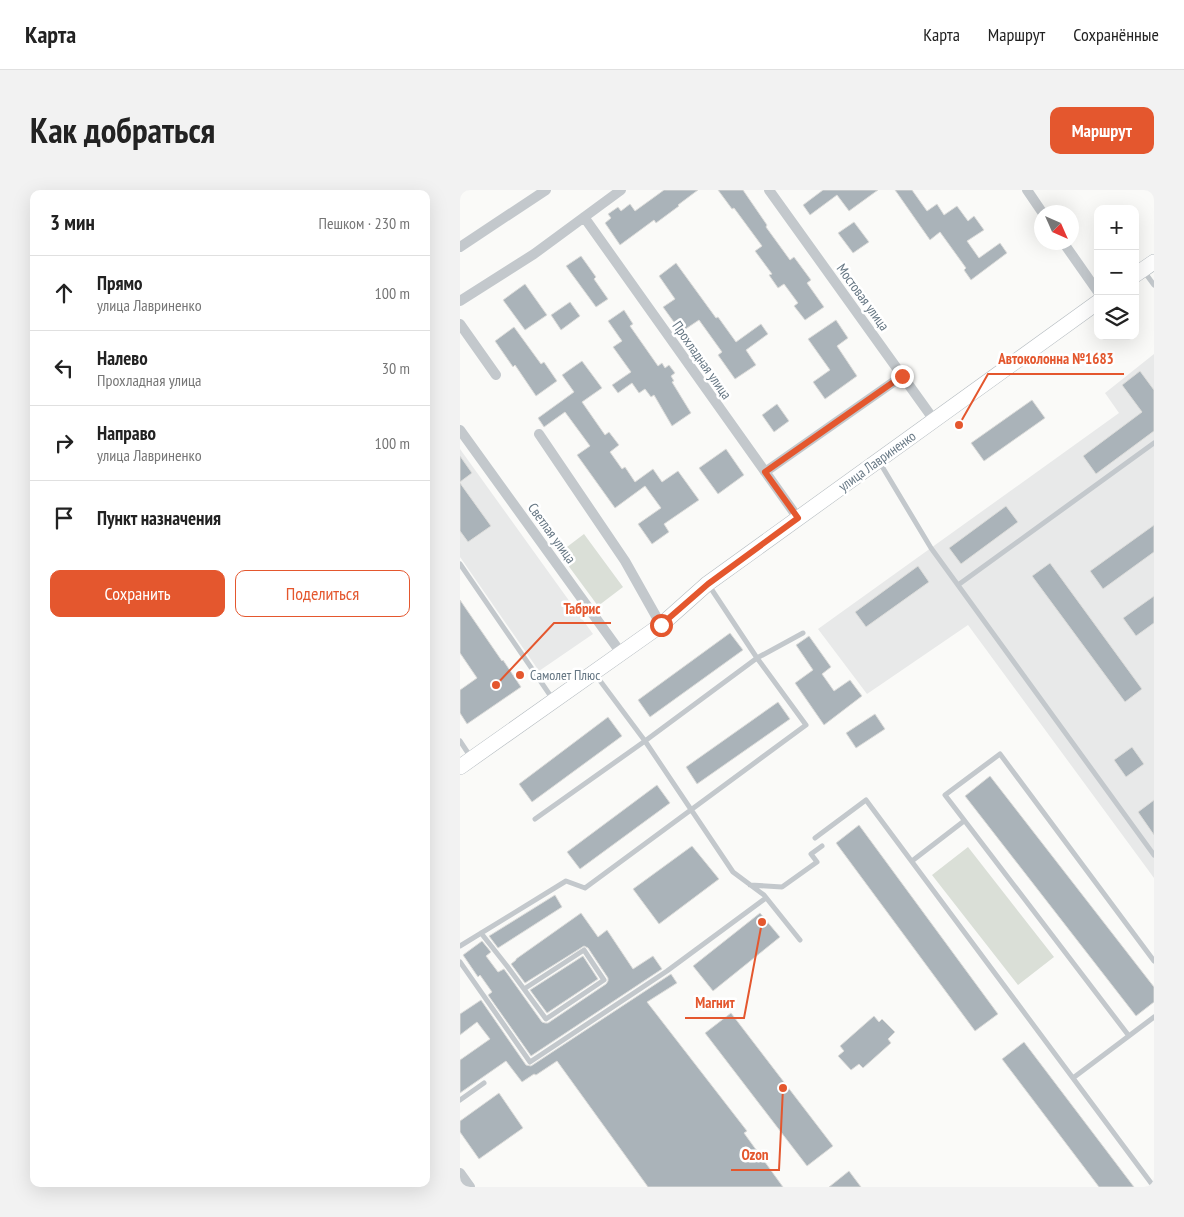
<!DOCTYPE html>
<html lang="ru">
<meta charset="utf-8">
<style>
:root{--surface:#fff;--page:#f2f2f2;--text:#222;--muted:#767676;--line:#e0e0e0;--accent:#e4572e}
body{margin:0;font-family:"PT Sans Narrow",sans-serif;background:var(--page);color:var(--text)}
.controls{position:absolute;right:15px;top:15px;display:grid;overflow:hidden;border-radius:10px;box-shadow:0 5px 20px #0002}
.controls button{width:45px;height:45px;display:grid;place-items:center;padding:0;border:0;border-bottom:1px solid var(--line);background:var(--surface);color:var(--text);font:25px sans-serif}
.compass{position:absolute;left:574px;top:15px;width:45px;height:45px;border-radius:50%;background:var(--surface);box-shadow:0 5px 20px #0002;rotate:135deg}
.stop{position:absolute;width:15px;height:15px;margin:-11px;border:4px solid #e4572e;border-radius:50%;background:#fff}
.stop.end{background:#e4572e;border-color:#fff;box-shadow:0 1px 5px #0008}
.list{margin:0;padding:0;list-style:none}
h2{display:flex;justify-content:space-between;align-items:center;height:65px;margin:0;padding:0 20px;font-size:21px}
h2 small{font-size:16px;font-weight:400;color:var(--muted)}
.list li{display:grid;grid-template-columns:32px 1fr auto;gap:15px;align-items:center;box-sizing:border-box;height:75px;padding:0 20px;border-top:1px solid var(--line)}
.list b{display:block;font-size:19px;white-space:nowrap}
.list p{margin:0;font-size:16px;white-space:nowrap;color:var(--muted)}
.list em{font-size:16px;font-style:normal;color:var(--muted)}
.actions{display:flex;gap:10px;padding:15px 20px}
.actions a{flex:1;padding:11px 0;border:1px solid var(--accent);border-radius:10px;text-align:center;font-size:18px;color:var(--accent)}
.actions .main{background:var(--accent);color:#fff}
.icon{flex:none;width:28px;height:28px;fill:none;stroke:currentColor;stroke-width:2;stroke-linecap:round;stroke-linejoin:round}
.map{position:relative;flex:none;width:694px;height:997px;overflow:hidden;border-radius:10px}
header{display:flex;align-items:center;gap:30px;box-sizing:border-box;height:70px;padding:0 25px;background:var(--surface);border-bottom:1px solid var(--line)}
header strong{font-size:24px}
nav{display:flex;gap:28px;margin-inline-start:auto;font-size:18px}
.intro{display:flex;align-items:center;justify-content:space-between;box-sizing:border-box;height:120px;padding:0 30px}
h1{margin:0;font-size:35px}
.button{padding:12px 22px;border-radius:10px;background:var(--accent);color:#fff;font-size:18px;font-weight:700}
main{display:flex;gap:30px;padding:0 30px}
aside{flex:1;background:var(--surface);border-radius:10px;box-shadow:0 5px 20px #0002}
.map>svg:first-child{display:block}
.built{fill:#e8e9e9}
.green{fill:#dadfd7}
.building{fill:#aab3b9;stroke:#dcdcda}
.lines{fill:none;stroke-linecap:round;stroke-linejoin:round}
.secondary-casing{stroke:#b3babf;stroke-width:16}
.lane{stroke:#c3c8cc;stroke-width:5}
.street{stroke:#c3c8cc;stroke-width:10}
.secondary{stroke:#fff;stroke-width:15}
.route{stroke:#e4572e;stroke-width:6}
.poi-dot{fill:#e4572e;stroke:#fff;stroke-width:2}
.labels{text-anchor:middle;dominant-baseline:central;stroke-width:5;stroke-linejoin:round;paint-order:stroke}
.street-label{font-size:14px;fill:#657683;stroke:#fff}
.poi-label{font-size:14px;fill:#657683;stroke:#fff;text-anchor:start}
.leader{fill:none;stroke:#e4572e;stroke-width:2}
.callout-dot{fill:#e4572e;stroke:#fff;stroke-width:2}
.callout-label{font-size:15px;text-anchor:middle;font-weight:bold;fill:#e4572e;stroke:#fff;stroke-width:5;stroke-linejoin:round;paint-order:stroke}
</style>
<header>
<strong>Карта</strong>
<nav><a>Карта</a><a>Маршрут</a><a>Сохранённые</a></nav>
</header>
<div class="intro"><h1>Как добраться</h1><a class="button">Маршрут</a></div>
<main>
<aside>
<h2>3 мин<small>Пешком · 230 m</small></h2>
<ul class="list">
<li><svg class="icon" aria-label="ahead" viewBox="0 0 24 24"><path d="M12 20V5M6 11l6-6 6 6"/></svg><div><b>Прямо</b><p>улица Лавриненко</p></div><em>100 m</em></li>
<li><svg class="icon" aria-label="left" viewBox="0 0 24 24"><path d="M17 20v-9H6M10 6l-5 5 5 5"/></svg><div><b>Налево</b><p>Прохладная улица</p></div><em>30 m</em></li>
<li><svg class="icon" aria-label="right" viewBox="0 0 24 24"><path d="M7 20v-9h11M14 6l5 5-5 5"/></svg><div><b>Направо</b><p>улица Лавриненко</p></div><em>100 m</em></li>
<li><svg class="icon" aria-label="arrive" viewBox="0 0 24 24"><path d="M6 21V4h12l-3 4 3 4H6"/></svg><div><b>Пункт назначения</b></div></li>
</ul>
<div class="actions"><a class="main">Сохранить</a><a>Поделиться</a></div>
</aside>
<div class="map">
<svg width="694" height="997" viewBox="0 0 694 997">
<rect width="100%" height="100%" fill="#fafaf8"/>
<!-- built -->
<path class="built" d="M694 164V688L508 435 407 504 358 439 659 223 645 203Z
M0 259 133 444 79 481 0 367Z"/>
<!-- green -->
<path class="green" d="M124 344 163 397 138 416 99 363Z
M508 657 594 767 558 795 472 685Z"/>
<!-- building -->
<path class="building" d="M204 0H238L218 15 219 16 196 33 194 30 160 55 145 33 151 28 148 24 158 17 161 21 170 14 175 21Z
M258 0H283L307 35 306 37 330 70 334 67 351 90 347 93 364 117 345 130 334 116 338 113 324 94 318 98 309 85 312 84 295 61 302 56 274 18 272 19Z
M363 0H418L389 21 377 5 350 25 343 15Z
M435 0H452L467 21 477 14 484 25 497 16 508 31 514 26 524 40 507 51 519 68 540 53 547 63 511 90 504 80 506 78 480 42 470 50Z
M394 32 409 52 393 63 378 43Z
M121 66 136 87 134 89 148 109 136 117 106 76Z
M216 73 256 128 258 127 276 152 301 134 308 144 286 160 296 175 275 189 258 165 262 162 239 130 221 142 203 117 215 109 199 86Z
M65 94 87 125 65 140 43 110Z
M110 112 120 126 101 140 91 125Z
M164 120 173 134 170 136 198 176 202 173 205 178 209 175 215 183 211 186 214 191 212 192 231 223 212 236 194 205 191 207 185 199 179 203 172 193 158 203 152 195 171 182 153 157 162 151 148 131Z
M376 130 388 148 377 156 397 186 365 209 353 192 370 180 348 149Z
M54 137 81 174 84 172 97 191 76 206 55 175 53 177 35 151Z
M122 171 142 198 122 212 145 245 149 242 159 255 150 262 162 279 165 277 175 292 193 279 202 292 218 281 239 310 204 334 209 342 192 354 178 334 201 318 185 296 155 318 117 265 130 256 105 222 84 237 78 228 114 202 102 185Z
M680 181 694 200V241L636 284 623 266 682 222 662 195Z
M572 210 585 228 524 271 511 253Z
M317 214 329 231 314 242 302 225Z
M266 259 284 285 258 304 239 278Z
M0 266 12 283 0 292Z
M0 293 31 336 8 352 0 341Z
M546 316 558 332 501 374 489 358Z
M694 335V362L643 399 630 381Z
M590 373 682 499 665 512 572 386Z
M458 376 469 392 406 437 395 422Z
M694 406V433L676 446 663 428Z
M0 410 42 471 43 470 61 497 7 534 0 523V500L17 488 0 463Z
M270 443 283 460 190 527 178 510Z
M349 446 371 477 362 484 374 501 390 490 402 506 364 535 335 493 353 480 336 455Z
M318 512 330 529 237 594 226 577Z
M415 524 425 539 396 558 386 543Z
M148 527 162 546 72 612 59 594Z
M672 557 684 574 666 587 654 570Z
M530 586 694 797V812L676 826 505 606Z
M197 595 210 613 120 679 107 662Z
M694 610V645L678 622Z
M399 635 538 824 515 841 376 653Z
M232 656 259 689 199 734 173 699Z
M95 705 102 717 38 758 29 746Z
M121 723 138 747 147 740 173 779 193 766 202 779 71 866 28 805 32 802 20 785 18 787 3 765 22 751 31 762 26 766 38 782 44 779 82 832 85 833H88L146 794 148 791V788L128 758 124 756 65 793 51 774 56 770V769Z
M300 723 320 747 253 801 233 776Z
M123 766 138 789 87 823 70 800Z
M211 784 217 793 187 812 287 941 284 943 323 997H188L97 871 76 885 74 884 62 892 46 871 0 903V870L30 849 17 832 0 845V824L21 810 66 875 71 876Z
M271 823 373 956 347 976 245 843Z
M414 826 419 832 422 829 435 842 428 849 431 853 403 878 399 874 391 880 378 866 384 861 380 856Z
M564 852 674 997H639L542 869Z
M39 903 63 938 19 969 0 942V931Z
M389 981 401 997H369Z"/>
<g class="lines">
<defs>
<path id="secondary" d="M675 85 694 72
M0 577 201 435 247 394 638 112"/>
</defs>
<!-- secondary casing -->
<use href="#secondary" class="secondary-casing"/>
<!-- lane -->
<path class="lane" d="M683 80 694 95
M420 273 471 358 694 665
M0 374 92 508
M498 395 694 253
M135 484 185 551 273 682 304 705 340 750
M0 551 10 566
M75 629 185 551 297 468 343 443
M355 648 406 610 694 997
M452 671 504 631
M290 695 322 697 357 672 351 664 362 656
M21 743 47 776 86 829 144 790 124 760 64 799
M0 756 106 691 125 698 346 535 297 468 248 394
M0 772 70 872 207 781 306 708
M669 846 485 605 540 564 694 771
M613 888 694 827
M0 910 24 893"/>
<!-- street -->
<path class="street" d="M309 0 474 230
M567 0 582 22
M124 27 338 328
M603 52 638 102
M0 57 86 0
M0 111 74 64 161 0
M0 134 36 185
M0 240 161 463
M79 244 165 371 201 435
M305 282 442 186
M0 983 10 997"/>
<!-- secondary -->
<use href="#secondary" class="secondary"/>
</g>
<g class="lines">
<!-- route -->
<path class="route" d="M201 435 248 394 338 328 305 282 442 186"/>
</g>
<!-- markers -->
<circle class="poi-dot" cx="60" cy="485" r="5"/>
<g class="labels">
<!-- street labels -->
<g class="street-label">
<text transform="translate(403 107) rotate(54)">Мостовая улица</text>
<text transform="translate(242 170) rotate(55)">Прохладная улица</text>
<text transform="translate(417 271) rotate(-36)">улица Лавриненко</text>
<text transform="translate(92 343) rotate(54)">Светлая улица</text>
</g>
<!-- poi labels -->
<g class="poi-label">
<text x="70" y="485">Самолет Плюс</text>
</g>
</g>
<!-- callouts -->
<path class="leader" d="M499 235L528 184H664M36 495L94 433H151M302 732L284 828H225M323 898L319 980H271"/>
<g class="callout-dot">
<circle cx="499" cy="235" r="5"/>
<circle cx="36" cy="495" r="5"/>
<circle cx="302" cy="732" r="5"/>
<circle cx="323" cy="898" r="5"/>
</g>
<g class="callout-label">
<text x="596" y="174">Автоколонна №1683</text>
<text x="122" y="424">Табрис</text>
<text x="255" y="818">Магнит</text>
<text x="295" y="970">Ozon</text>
</g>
</svg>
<div class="controls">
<button>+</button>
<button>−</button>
<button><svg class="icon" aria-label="layers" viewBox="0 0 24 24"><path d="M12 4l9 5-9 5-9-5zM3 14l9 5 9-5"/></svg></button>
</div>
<svg class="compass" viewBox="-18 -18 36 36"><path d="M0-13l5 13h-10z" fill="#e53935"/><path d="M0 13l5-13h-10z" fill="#767676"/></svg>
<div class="stop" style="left:201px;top:435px"></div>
<div class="stop end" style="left:442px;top:186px"></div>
</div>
</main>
